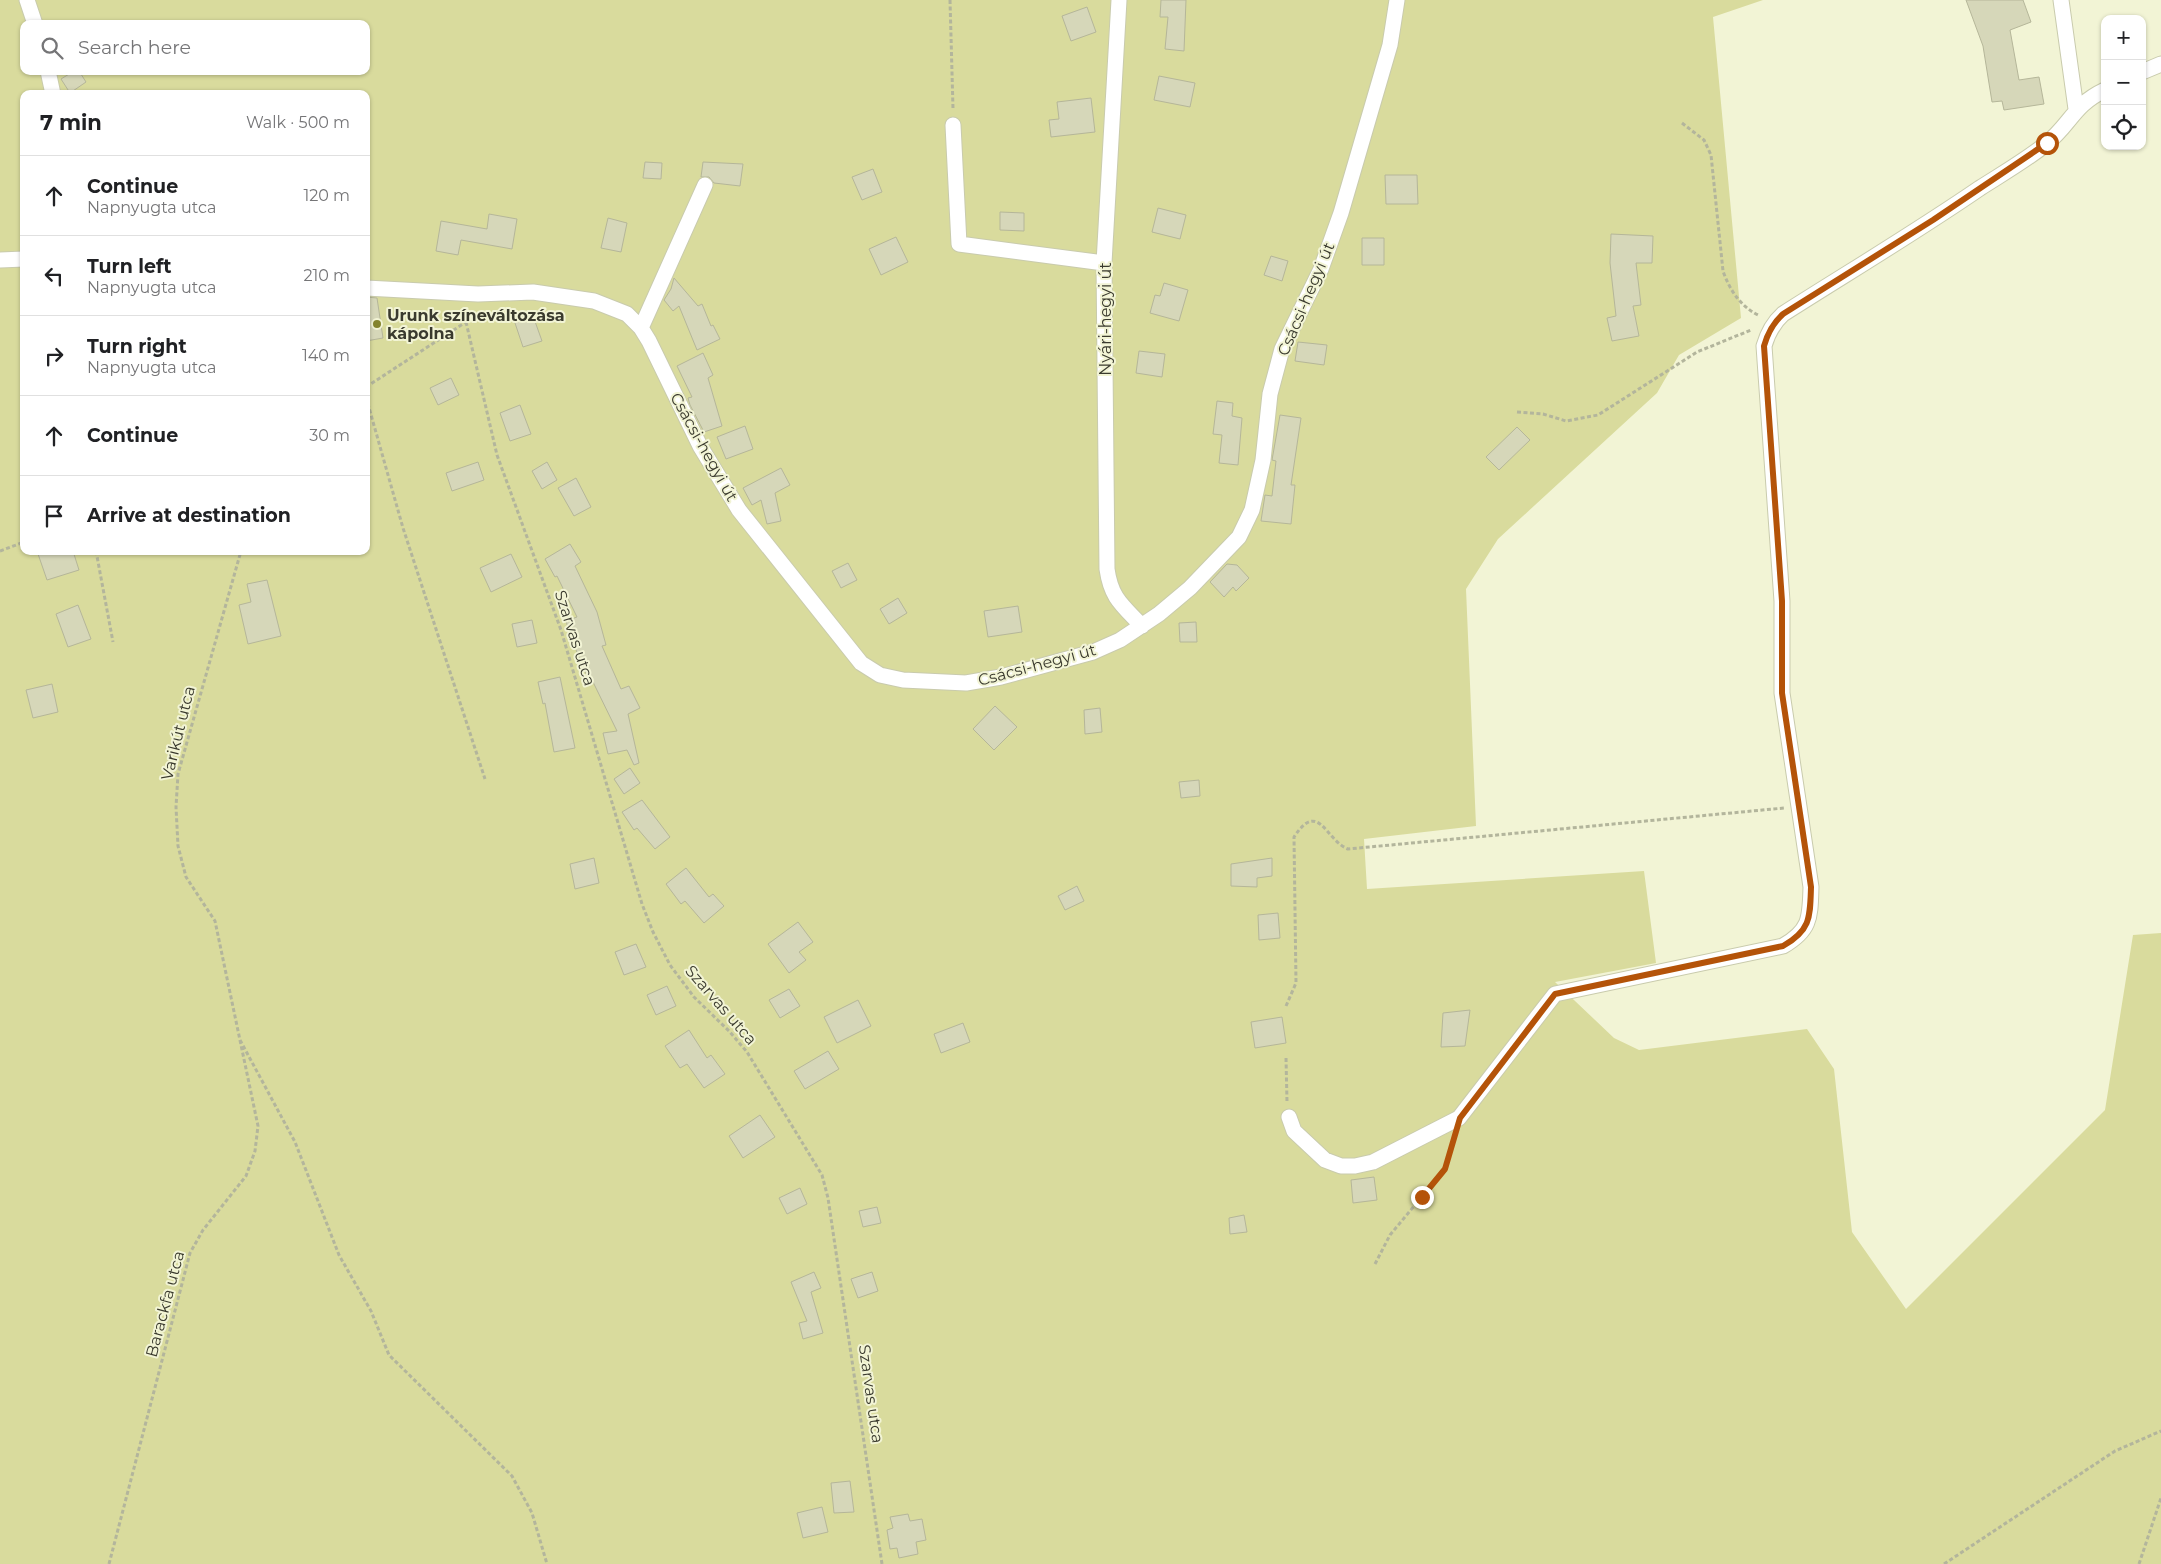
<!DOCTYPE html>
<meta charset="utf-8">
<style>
:root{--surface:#fff;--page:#f2f2f2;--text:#202124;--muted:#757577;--line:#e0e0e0}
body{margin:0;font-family:Montserrat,sans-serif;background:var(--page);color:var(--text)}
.controls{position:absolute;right:15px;top:15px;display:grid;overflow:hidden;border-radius:10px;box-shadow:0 1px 4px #0004}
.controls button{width:45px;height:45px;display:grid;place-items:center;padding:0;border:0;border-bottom:1px solid var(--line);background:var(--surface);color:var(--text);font:25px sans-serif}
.stop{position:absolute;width:15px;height:15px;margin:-11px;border:4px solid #b45309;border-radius:50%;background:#fff}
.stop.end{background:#b45309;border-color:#fff;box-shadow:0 1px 5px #0008}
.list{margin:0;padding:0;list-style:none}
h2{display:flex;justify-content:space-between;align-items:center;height:65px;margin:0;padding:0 20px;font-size:21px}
h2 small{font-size:16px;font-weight:400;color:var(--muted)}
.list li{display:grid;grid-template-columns:32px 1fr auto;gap:15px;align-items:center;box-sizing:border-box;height:80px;padding:0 20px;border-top:1px solid var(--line)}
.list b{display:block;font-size:19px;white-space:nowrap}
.list p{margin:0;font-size:16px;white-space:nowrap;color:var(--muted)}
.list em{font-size:16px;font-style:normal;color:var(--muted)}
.icon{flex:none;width:28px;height:28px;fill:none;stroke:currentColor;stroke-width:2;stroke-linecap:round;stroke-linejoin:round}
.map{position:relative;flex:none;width:2161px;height:1564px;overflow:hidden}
.search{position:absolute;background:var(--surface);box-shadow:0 1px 4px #0004;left:20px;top:20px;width:350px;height:55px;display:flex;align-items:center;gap:12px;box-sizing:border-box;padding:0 18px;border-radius:10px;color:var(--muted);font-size:19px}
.panel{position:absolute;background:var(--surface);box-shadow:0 1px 4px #0004;left:20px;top:90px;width:350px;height:465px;border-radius:10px}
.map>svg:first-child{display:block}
.green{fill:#d9db9d;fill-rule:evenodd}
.building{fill:#d6d7b9;stroke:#b5b699}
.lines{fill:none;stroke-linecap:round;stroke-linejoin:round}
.street-casing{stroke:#c9cbad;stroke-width:17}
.path{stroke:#b3b59c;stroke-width:3;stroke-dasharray:4 2.5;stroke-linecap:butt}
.street{stroke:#fff;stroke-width:15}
.route{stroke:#b45309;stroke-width:6}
.poi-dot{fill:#84842e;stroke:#f2f4d5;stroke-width:2}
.labels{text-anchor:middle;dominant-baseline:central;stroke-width:4;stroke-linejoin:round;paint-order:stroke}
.street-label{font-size:16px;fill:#3a3a2e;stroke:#f2f4d5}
.poi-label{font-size:16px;font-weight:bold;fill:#3a3a2e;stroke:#f2f4d5;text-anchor:start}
</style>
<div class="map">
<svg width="2161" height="1564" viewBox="0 0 2161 1564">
<rect width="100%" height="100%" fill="#f2f4d5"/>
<!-- green -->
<path class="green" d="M0 0H1763L1713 17 1741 318 1679 355 1657 393 1498 539 1466 589 1476 826 1364 839 1367 889 1644 871 1656 963 1555 982 1614 1038 1639 1050 1807 1029 1834 1069 1852 1232 1906 1309 2105 1110 2133 935 2161 933V1564H0ZM24 24H366V71H24ZM24 94H366V551H24Z"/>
<!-- building -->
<path class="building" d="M1161 0H1186L1184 51 1165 49 1168 17H1160Z
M1966 0H2023L2031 22 2010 30 2019 80 2039 77 2044 104 2004 110 2002 101 1992 102 1983 46Z
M1087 7 1096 32 1071 41 1062 16Z
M74 71H79L86 82 70 93 61 79Z
M1159 76 1195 83 1190 107 1154 100Z
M1091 98 1095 132 1051 137 1049 120 1059 119 1057 102Z
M645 162 662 163 661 179 643 178Z
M703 162 743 164 740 186 714 183 709 177H701Z
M873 169 882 192 862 200 852 177Z
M1385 175H1417L1418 204H1386Z
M1158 208 1186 215 1180 239 1152 232Z
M1000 212 1024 213V231L1000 230Z
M489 214 517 219 512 249 461 240 458 255 436 251 441 221 487 229Z
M608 218 627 223 621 252 601 248Z
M1611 234 1653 236 1652 263H1636L1641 305 1633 306 1639 336 1612 341 1607 318 1616 316 1610 263Z
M896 237 908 262 881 275 869 249Z
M1362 238H1384V265H1362Z
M1271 256 1288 261 1282 281 1264 275Z
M674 278 698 306 702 304 711 326 713 325 720 339 697 350 679 306 673 311 664 300 671 289Z
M1164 283 1188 290 1179 321 1150 313 1155 295 1160 296Z
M366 297 377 298 383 338 366 341Z
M532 313 542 341 523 347 514 320Z
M1298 342 1327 345 1324 365 1295 361Z
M1139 351 1165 354 1162 377 1136 373Z
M703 353 713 375 708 378 722 426 704 432 690 405 688 398 692 397 677 366Z
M451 378 459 395 438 405 430 388Z
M1217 401 1233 403 1232 416 1242 418 1238 465 1219 463 1222 435 1213 434Z
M520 405 531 434 510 441 500 413Z
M1280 415 1301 418 1291 485H1295L1291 524 1261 521 1265 495 1272 496 1276 461 1272 460Z
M745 426 753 449 726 459 717 437Z
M1517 427 1530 440 1499 470 1486 457Z
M478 462 484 480 452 491 446 473Z
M547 462 557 480 542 489 532 471Z
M781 468 790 485 775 493 781 521 767 524 761 500 752 505 743 488Z
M576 478 591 507 574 516 558 488Z
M570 544 581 562 575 566 597 612 606 645 602 646 621 689 629 686 640 708 628 714 639 763 634 765 627 750 608 754 603 733 617 731 593 682 590 683 571 638 566 621 577 617 557 576 555 577 545 559Z
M37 551H73L79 570 47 580Z
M511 554 522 577 491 592 480 568Z
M848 563 857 580 841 588 832 571Z
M1227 564 1237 565 1249 578 1236 591 1233 587 1224 597 1210 582Z
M267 580 281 636 248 644 239 605 251 602 247 584Z
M898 598 907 613 889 624 880 609Z
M78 605 91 639 68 647 56 614Z
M1018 606 1022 632 988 637 984 611Z
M532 620 537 643 517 647 512 624Z
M1196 622 1197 642H1180L1179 623Z
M560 677 575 748 554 752 545 703 543 704 538 682Z
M52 684 58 712 33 718 26 690Z
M995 706 1017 727 994 750 973 729Z
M1100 708 1102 732 1085 734 1084 710Z
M630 768 640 783 624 794 614 779Z
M1199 780 1200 796 1181 798 1179 782Z
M642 800 670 837 655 849 637 828 634 830 622 812Z
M594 858 599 883 575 889 570 864Z
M1272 858V876L1257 878V887L1231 886V864Z
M686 868 709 897 713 894 724 906 704 923 685 901 681 904 666 884Z
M1077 886 1084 901 1065 910 1058 896Z
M1278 913 1280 938 1259 940 1258 915Z
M798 922 813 942 799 952 806 960 789 973 768 944Z
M636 944 646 967 624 975 615 952Z
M667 986 676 1006 656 1015 647 995Z
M789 989 800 1006 780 1018 769 1000Z
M858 1000 871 1026 837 1043 824 1017Z
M1470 1010 1465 1046 1441 1047 1443 1013Z
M1282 1017 1286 1043 1255 1048 1251 1022Z
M963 1023 970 1042 941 1053 934 1034Z
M689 1030 707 1058 711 1055 725 1074 704 1088 687 1064 680 1068 665 1046Z
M828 1051 839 1069 805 1089 794 1071Z
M760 1115 775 1137 743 1158 729 1136Z
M1374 1177 1377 1200 1353 1203 1351 1180Z
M800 1188 807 1204 787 1214 779 1198Z
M877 1207 881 1223 863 1227 859 1211Z
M1244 1215 1247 1232 1230 1234 1229 1218Z
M814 1272 821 1288 811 1292 823 1333 803 1339 799 1323 807 1321 791 1282Z
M872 1272 878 1291 858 1298 851 1279Z
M850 1481 854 1512 834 1513 831 1483Z
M822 1507 828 1532 803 1538 797 1513Z
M908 1514 910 1521 922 1519 926 1540 916 1542 918 1554 899 1558 897 1548 890 1549 887 1530 893 1528 890 1517Z"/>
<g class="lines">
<defs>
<path id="street" d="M27 0 35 24
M1119 0 1104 263 1107 569C1111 598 1122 605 1142 626
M2061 0 2076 109
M48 71 53 94
M2142 72 2161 64
M953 125 959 244 1104 263
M0 260 24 259
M366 288 478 294 533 292 594 301 627 314 641 328 649 341 700 446 739 510 861 663 880 675 903 680 966 683 1001 677 1093 652 1120 640 1159 614 1190 588 1239 537 1252 510 1263 460 1270 394 1282 349 1321 269 1341 213 1390 45 1397 0
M641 328 705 185
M1289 1117 1294 1131 1325 1160 1341 1166H1355L1373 1162 1459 1118 1555 994 1783 946C1811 930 1810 917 1811 887L1782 693V601L1764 346C1768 332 1773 323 1783 314 1849 272 1916 232 1980 188 2002 174 2026 160 2046 144 2071 124 2073 105 2105 90"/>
</defs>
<!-- street casing -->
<use href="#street" class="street-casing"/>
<!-- path -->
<path class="path" d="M950 0 953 109
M1682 123 1704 140 1711 155 1723 271C1730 291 1741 307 1760 316
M466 322 497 455 561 630 642 904 653 932 670 965 694 997 729 1031 747 1052 822 1175 828 1198 882 1564
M366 387 466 322 471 311
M366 397 403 528 485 779
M1517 412 1543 414 1566 421 1598 415 1697 352 1751 330
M0 551 24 542
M96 551 113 642
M1286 1006 1296 983 1294 837C1319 799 1325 840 1348 849L1784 808
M240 1040 295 1142 339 1255 371 1311 389 1355 512 1476 532 1513 547 1564
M1286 1058 1287 1102
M1375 1264 1390 1235 1445 1169 1453 1140
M109 1564 190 1253 203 1230 246 1176 255 1151 258 1126 215 921 186 877 178 846 176 807 178 774 241 551
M1944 1564 2115 1451 2161 1431
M2139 1564 2161 1498"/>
<!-- street -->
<use href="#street" class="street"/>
</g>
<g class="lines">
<!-- route -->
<path class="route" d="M1422 1197 1445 1169 1460 1118 1555 994 1783 946C1811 930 1810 917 1811 887L1782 693V601L1764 346C1768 332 1773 323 1783 314L1933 220 2047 143"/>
</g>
<!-- markers -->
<circle class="poi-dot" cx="377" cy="324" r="5"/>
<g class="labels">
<!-- street labels -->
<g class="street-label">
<text transform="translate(1306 299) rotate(-67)">Csácsi-hegyi út</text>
<text transform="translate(1105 319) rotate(-90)">Nyári-hegyi út</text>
<text transform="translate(704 447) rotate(61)">Csácsi-hegyi út</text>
<text transform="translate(575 638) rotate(72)">Szarvas utca</text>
<text transform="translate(1037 665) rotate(-15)">Csácsi-hegyi út</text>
<text transform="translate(178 733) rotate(-76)">Varikút utca</text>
<text transform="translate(721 1005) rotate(49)">Szarvas utca</text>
<text transform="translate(165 1304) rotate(-75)">Barackfa utca</text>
<text transform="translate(871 1394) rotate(82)">Szarvas utca</text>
</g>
<!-- poi labels -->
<g class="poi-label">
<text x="387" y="315">Urunk színeváltozása<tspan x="387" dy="18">kápolna</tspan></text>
</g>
</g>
</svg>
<div class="controls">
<button>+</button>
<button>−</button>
<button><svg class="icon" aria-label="locate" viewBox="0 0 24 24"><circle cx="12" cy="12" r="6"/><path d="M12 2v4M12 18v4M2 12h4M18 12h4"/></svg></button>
</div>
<div class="stop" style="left:2047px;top:143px"></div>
<div class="stop end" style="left:1422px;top:1197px"></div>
<div class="search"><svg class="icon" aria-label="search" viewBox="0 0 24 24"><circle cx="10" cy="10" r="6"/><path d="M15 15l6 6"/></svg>Search here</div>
<section class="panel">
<h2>7 min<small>Walk · 500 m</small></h2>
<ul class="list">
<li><svg class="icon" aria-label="ahead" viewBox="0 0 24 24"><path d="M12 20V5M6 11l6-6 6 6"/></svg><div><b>Continue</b><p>Napnyugta utca</p></div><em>120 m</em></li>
<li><svg class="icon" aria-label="left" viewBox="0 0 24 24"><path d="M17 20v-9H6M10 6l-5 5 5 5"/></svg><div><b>Turn left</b><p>Napnyugta utca</p></div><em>210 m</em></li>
<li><svg class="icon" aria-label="right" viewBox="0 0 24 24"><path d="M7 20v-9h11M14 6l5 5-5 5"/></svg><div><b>Turn right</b><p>Napnyugta utca</p></div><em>140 m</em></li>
<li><svg class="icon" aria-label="ahead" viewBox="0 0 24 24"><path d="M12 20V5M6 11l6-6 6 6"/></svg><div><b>Continue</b></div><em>30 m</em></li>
<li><svg class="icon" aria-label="arrive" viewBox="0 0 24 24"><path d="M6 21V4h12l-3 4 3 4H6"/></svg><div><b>Arrive at destination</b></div></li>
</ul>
</section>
</div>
